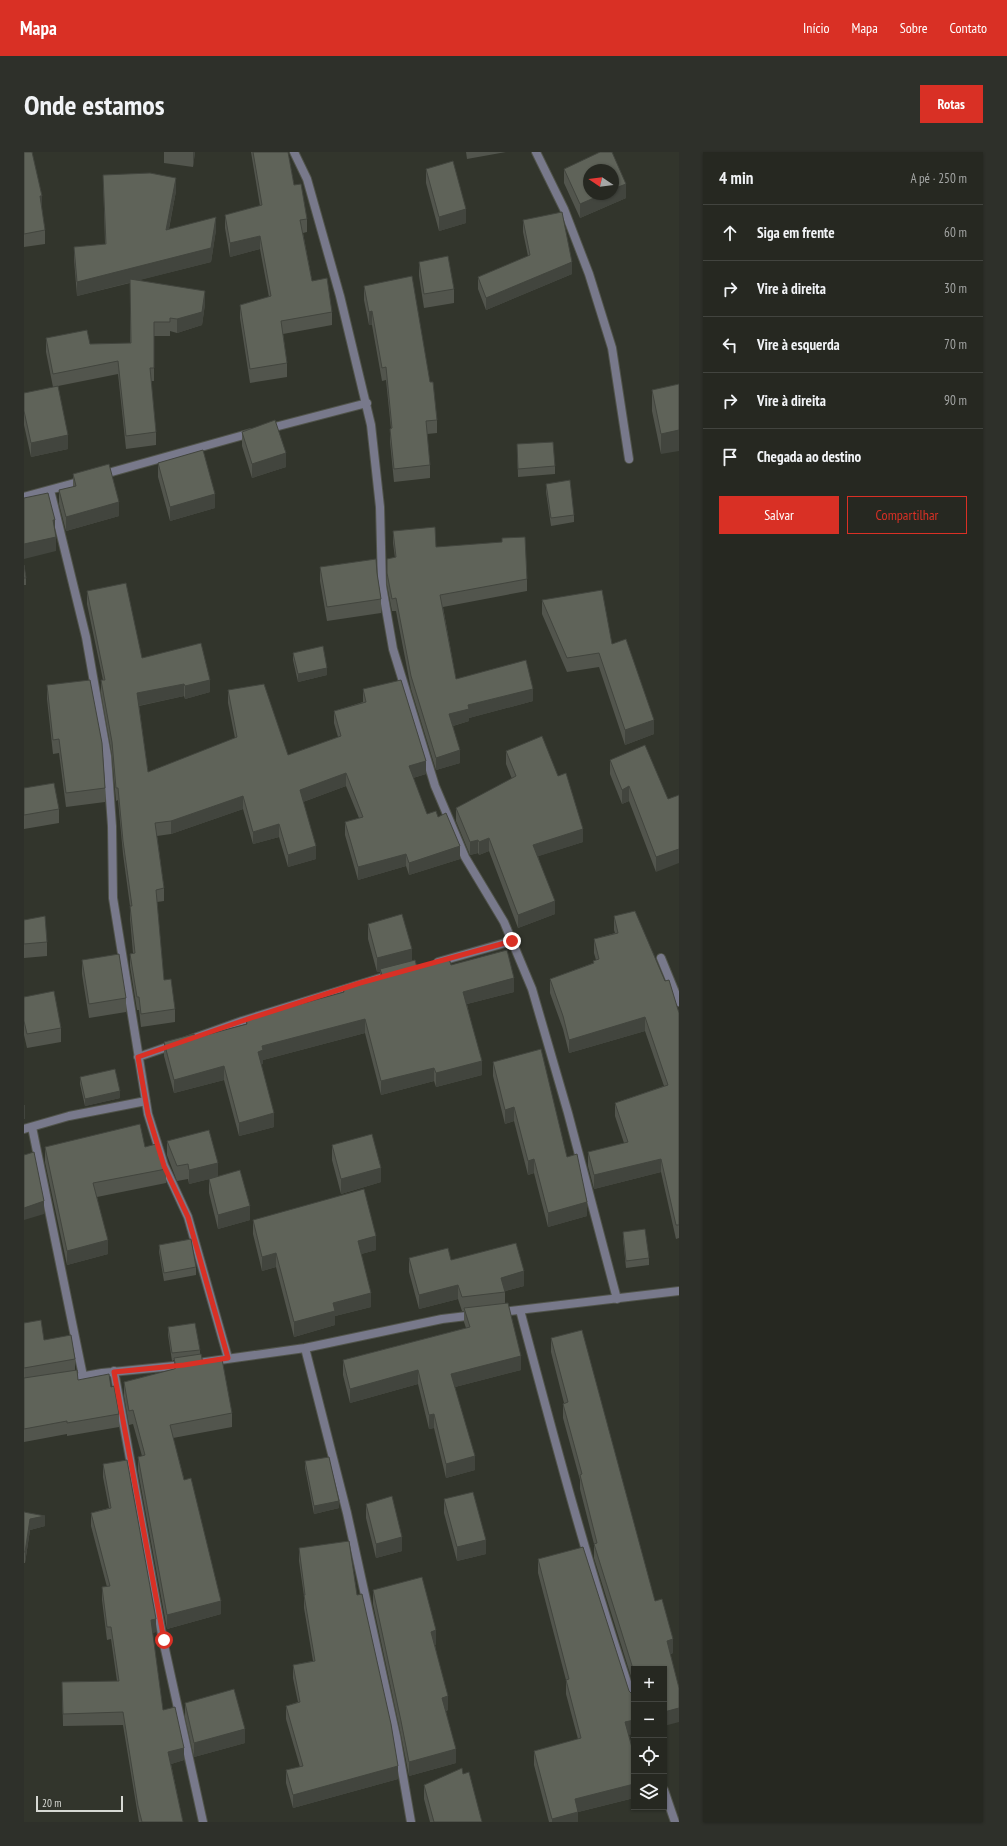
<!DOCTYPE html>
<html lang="pt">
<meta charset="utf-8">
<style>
:root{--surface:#262821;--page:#2e302a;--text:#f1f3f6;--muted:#a4a6a5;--line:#42443f;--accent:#d93025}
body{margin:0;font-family:"PT Sans Narrow",sans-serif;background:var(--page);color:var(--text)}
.controls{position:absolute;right:12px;bottom:12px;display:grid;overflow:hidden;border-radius:0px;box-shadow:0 1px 3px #0004}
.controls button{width:36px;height:36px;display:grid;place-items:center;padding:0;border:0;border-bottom:1px solid var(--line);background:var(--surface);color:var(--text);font:20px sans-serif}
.compass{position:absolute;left:559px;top:12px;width:36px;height:36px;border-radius:50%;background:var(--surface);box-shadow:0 1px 3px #0004;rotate:283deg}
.scale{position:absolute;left:12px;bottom:10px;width:87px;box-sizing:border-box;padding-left:4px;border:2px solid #d7d9d4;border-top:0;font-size:11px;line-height:14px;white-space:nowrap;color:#d7d9d4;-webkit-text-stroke:3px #32352c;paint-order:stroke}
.stop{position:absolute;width:12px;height:12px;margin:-9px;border:3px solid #d93025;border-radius:50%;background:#fff}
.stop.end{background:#d93025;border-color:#fff;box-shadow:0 1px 4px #0008}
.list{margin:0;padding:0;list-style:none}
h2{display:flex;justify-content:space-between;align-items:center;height:52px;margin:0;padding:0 16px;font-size:17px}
h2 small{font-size:13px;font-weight:400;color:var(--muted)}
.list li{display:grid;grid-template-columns:26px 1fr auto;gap:12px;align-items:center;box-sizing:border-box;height:56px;padding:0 16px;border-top:1px solid var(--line)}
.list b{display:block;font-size:15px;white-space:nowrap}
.list em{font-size:13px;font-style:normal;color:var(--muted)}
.actions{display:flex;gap:8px;padding:12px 16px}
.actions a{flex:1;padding:9px 0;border:1px solid var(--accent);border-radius:0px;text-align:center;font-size:14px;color:var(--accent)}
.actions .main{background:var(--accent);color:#fff}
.icon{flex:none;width:22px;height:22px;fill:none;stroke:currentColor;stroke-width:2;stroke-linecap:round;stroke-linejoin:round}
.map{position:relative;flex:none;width:655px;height:1670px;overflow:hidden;border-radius:0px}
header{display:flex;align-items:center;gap:24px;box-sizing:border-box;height:56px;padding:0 20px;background:var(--accent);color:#fff}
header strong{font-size:19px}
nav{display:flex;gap:22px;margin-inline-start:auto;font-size:14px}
.intro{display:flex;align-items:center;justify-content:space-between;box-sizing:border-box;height:96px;padding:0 24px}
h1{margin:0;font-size:28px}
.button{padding:10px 18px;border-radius:0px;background:var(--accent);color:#fff;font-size:14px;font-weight:700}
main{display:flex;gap:24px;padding:0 24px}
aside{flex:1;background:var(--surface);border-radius:0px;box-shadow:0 1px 3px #0004}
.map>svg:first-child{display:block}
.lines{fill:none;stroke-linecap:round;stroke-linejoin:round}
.minor-casing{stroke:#50534a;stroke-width:10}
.minor{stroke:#78798b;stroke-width:8}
.wall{fill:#52554d}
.shaded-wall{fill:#42453e}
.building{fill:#5f6359;stroke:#42453e}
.route{stroke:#d93025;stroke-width:5}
</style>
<header>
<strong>Mapa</strong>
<nav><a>Início</a><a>Mapa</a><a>Sobre</a><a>Contato</a></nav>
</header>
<div class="intro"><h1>Onde estamos</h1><a class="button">Rotas</a></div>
<main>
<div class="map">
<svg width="655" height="1670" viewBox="0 0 655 1670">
<rect width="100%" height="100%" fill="#32352c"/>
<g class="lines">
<defs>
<path id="minor" d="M270 0 283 27 316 144 347 273 356 355 358 434 369 497 411 634 441 705 480 770 508 837 544 961 593 1147
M512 0 540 57 565 122 588 196 605 307
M243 277 343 251
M77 323 227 281
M26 338 62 485 83 604 88 674 89 746 124 962 140 1013 164 1065 204 1206
M0 345 58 329
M637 806 655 850
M414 810 488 789
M162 889 218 869 366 823
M114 905 149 893
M8 975 59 1224
M0 977 45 964 122 949
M496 1158C531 1290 566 1422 610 1551
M477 1160 655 1139
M281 1196 323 1361 372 1584 387 1670
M90 1219 139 1488 179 1670
M44 1227 78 1221 160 1213 281 1196 418 1167 451 1163
M640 1638 651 1670"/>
</defs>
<!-- minor casing -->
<use href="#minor" class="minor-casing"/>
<!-- minor -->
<use href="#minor" class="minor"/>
</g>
<!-- wall -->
<path class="wall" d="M0 0 18 57 21 78V92L0 95Z
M140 0H171L169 15 140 11Z
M227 0H264L270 33 283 67V80L279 81 288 129 308 160V173L259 182 263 211V225L226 231 216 166V153L245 145 236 97 206 105 201 76V63L236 54Z
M442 0H482L443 7Z
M402 17 442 71 415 79 402 31Z
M540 17 602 46 556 66 540 31Z
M79 23 152 39 145 77 192 78 187 110 115 128 181 152 178 173 153 181 146 179V184H130V229H127L132 280V293L102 297 94 222 29 235 22 200V186L66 192 106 191V131L53 144 50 108V95L81 92Z
M499 68 548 122 462 158 454 137V125L504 104 499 80Z
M395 110 430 137V151L400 156 395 124Z
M340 134 413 268V281L403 282 406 313V326L370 330 366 290V277H367L362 228 358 229 348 173H345L340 148Z
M655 232 637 302 628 259V238Z
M0 241 44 297 7 305 0 273Z
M218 280 262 315 228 326 218 294Z
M493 292 531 314V322L494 325Z
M134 311 191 356 146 369 134 325Z
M49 322 95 364 42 379 35 352V338L49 335Z
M522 332 550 363V370L527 374 522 340Z
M369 379 412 395 503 427V439L419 455 432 527 509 549 445 566V569L429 574 436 611 412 618 387 537 372 459H368L363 433V407L371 406 369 391Z
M0 413 2 426V433H0Z
M296 415 353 421 357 447V461L303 469 296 429Z
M63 439 118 506 186 540 161 547 160 544 115 554 124 620 211 586 204 551V538L264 603 314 585 310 571V559L339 550V537L402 622 389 626 403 662 414 665 436 707 385 723 382 714 334 728 321 683V670L335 666 322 634 279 650 292 707 264 715 255 685 229 692 219 657 147 682 133 684 140 736V749L133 750 140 828 151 857V870L117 875 115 858H113L106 814V802L109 801 106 767V754L99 702 94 648 92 649 88 603 77 541V528H79L63 452Z
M518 448 588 492 630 582 601 593 575 515 543 520 518 462Z
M269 501 303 523 274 530 269 508Z
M23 533 81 636V650L42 655 35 601 29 602 23 547Z
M482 599 559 690 514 704 531 762 494 776 465 699 455 703 454 701 446 703 432 669V656L488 627 482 612Z
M586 608 644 647 632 720 605 649 598 652 586 622Z
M0 636 35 657V671L0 677Z
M590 764 655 861V1086L652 1087 637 1020 570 1037 564 1014V1000L600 991 591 964V951L640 934 621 879 545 901 539 877 526 841V827L569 811V809L572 808 570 801V787L591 781 590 778Z
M0 768 23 790V804L0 806Z
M344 772 388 809 393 815 427 813 490 840 443 852 458 923 412 935 410 929 357 943 341 881 239 908V912H237L250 975 215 984 200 928 150 941 140 904V890L171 886 222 872V867L319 840V836L356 826V820H353L344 787Z
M58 808 102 846V860L65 866 58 822Z
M0 845 37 876V890L3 896 0 883Z
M469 910 563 1064 524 1075 510 1021 504 1023 490 969 481 972 469 924Z
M56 925 96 946 61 954 56 932Z
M143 989 194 1025 226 1068 194 1077 185 1041V1027L165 1032 164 1027 153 1029 143 1003Z
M308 993 357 1030 317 1042 308 1008Z
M21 995H121L142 1017V1031L73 1045 84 1102 43 1113 21 1010Z
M229 1068 352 1098 337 1102 347 1155 311 1164V1173L270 1185 252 1115 238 1119 229 1082Z
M599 1080 625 1106V1113L602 1116 599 1087Z
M135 1093 172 1115V1123L140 1129 135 1100Z
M385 1106 427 1108 500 1134 481 1139V1151L497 1218 431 1235 451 1318 422 1326 410 1276 405 1277 394 1232 326 1251 319 1223V1208L442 1176 440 1170V1159H438L434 1147 395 1157 385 1120Z
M0 1171 20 1188 51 1207V1218L54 1228 87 1235 95 1262V1275L43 1284V1282L0 1290Z
M144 1175 176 1198V1202L179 1211 208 1261V1275L149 1286 197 1462 143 1477 114 1319V1305L118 1304 109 1272 105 1273 100 1244V1230L150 1217V1208L148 1209 144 1183Z
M527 1186 631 1449 649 1501 610 1517V1534L570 1406V1392L556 1337V1328L539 1266V1252L540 1251 527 1200Z
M281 1309 315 1356 290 1362 281 1316Z
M79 1312 132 1480 128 1481 139 1558 160 1608 147 1612 159 1670H115L99 1573 39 1574 38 1530 93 1529 87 1487 83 1488 78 1448V1435H83L67 1374V1361L85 1356 79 1325Z
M420 1347 462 1402 433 1409 420 1361Z
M342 1352 378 1399 352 1406 342 1366Z
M0 1360 21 1374 6 1378 1 1411H0Z
M275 1396 333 1443 374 1627 269 1656 262 1631V1618L276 1615 262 1567V1554L274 1550 269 1526V1513L289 1509 280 1456V1444L275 1409Z
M514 1407 605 1583 610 1603V1646L554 1660V1670H525L510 1613V1599L554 1587 542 1542V1528L514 1421Z
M349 1438 412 1492 411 1493 424 1558 422 1559 432 1611 385 1624 377 1583 349 1452Z
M161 1551 221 1591 170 1605 161 1565Z
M439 1622 458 1670H406L400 1647V1633Z"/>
<!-- shaded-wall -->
<path class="shaded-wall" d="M169 0H171L169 15Z
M152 26V39L142 91V78Z
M602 32V46L556 66V52L579 42H589V37Z
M16 44H18V57L16 58Z
M442 57V71L415 79V65Z
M192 65V78L187 110 53 144V130Z
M236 84V97L206 105V91Z
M548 110V122L462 158V146Z
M181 139V152L178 173 153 181V167Z
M348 159V173H345V160Z
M655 278V299L637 302V282Z
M44 283V297L7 305V291Z
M262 301V315L228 326V312Z
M191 342V356L146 369V355Z
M95 350V364L42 379V365Z
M29 368H31V382Z
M32 385V399L0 407V392Z
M303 516V523L274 530V522Z
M186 528V540L161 547V534Z
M160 532V544L113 554V541Z
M509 537V549L445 566V569L425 575V562L444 553Z
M630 568V582L601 593V578Z
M436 598V611L412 618V606Z
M402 609V622L385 627V614Z
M322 621V634L276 651V638Z
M605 634V649L598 652V638Z
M219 644V657L147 682V669Z
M255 672V685L229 692V680Z
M559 677V690L509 706V693Z
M465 686V699L455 703V690Z
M454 688V701L446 703V690Z
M292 694V707L264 715V703Z
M436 694V707L385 723V711Z
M655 697V711L632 720V705Z
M382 702V714L334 728V715Z
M531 749V762L494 776V763Z
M388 797V811L356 817V820H353V806Z
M490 826V840L439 853V840Z
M621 865V879L545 901V888Z
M341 867V881L239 908V912L234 913V900L238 894Z
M458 909V923L412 935V921Z
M200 914V928L150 941V928Z
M410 916V929L357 943V929Z
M96 939V946L61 954V947Z
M0 953H1V967H0Z
M490 955V969L481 972V958Z
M250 961V975L215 984V971Z
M510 1007V1021L504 1023V1009Z
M637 1007V1020L570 1037V1023Z
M194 1011V1025L165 1032V1018Z
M357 1016V1030L317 1042V1027Z
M20 1049V1062L0 1068V1056Z
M563 1050V1064L524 1075V1061Z
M226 1054V1068L194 1077V1063Z
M352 1084V1098L334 1103V1089Z
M84 1088V1102L43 1113V1099Z
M252 1101V1115L238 1119V1105Z
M500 1119V1134L477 1140V1126Z
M434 1133V1147L395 1157V1143Z
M347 1141V1155L311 1164V1173L270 1185V1170L309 1151Z
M497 1204V1218L427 1236V1222Z
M394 1218V1232L326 1251V1237Z
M410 1262V1276L405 1277V1263Z
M451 1304V1318L422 1326V1312Z
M315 1349V1356L290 1362V1354Z
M21 1364V1374L6 1378 1 1411V1400L6 1367Z
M378 1385V1399L352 1406V1392Z
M462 1388V1402L433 1409V1395Z
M197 1449V1462L143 1477V1463Z
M132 1467V1480L127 1481V1468Z
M412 1478V1492L407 1494V1480Z
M649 1487V1501L643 1503V1489Z
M424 1544V1558L418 1560V1546Z
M655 1556V1570L640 1574V1560Z
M610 1568V1582L601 1584V1570Z
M221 1577V1591L170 1605V1591Z
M160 1596V1608L144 1613V1600Z
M432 1597V1611L385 1624V1610Z
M374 1614V1627L269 1656V1643Z
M610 1632V1646L554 1660V1670H528V1667L551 1647Z"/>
<!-- building -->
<path class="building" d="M0 0H8L18 44H16L21 78 0 82Z
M229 0H264L270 33 277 32 283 67 276 68 288 129 303 126 308 160 257 169 263 211 226 217 216 153 247 144 236 84 206 91 201 63 238 53Z
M576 0H588L602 32 589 37V18H565V42H579L556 52 540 17Z
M429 9 442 57 415 65 402 17Z
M126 21 152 26 142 78 192 65 187 96 53 130 50 95 82 92 79 23Z
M538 60 548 110 462 146 454 125 506 103 499 68Z
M424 104 430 137 400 142 395 110Z
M388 124 406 230H409L413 268 402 269 406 313 370 317 366 277 368 276 362 215 358 216 348 159 345 160 340 134Z
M106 127 181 139 178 160 153 167 146 166V170H130V216H126L132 280 102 284 94 209 29 222 22 186 63 178 66 192 107 191Z
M655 232V278L637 282 628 238Z
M34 234 44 283 7 291 0 259V241Z
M251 268 262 301 228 312 218 280Z
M529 290 531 314 494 317 493 292Z
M179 298 191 342 146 355 134 311Z
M85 312 95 350 42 365 35 338 52 334 49 322Z
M546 328 550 363 527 366 522 332Z
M24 341 31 368H29L32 385 0 392V346Z
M411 375 412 395 478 390V386L501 385 503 427 416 443 432 527 502 508 509 537 444 553 445 557 425 562 436 598 412 606 387 524 372 446 368 447 363 421V407L372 405 369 379Z
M352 407 353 421 357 447 303 455 296 415Z
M0 413 2 426H0Z
M102 431 118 506 177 491 186 528 161 534 160 532 113 541 124 620 213 585 204 538 240 532 264 603 317 584 310 559 342 550 339 537 377 528 402 609 385 614 403 662 412 659 414 665 422 661 436 694 385 711 382 702 334 715 321 670 339 665 322 621 276 638 292 694 264 703 255 672 229 680 219 644 147 669 131 671 140 736 132 738 140 828 147 827 151 857 117 862 115 845H113L106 802 111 801 106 754H108L99 689 94 636H92L88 590 77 528H81L63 439Z
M578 438 588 492 602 487 630 568 601 578 575 501 543 506 518 448Z
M299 494 303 516 274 522 269 501Z
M66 528 78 591 81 636 42 641 35 587 29 588 23 533Z
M518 584 534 624 542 621 559 677 509 693 531 749 494 763 465 686 455 690 454 688 446 690 432 656 492 624 482 599Z
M621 593 644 647 655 643V697L632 705 605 634 598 638 586 608Z
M30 631 35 657 0 663V636Z
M611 759 641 829 645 828 655 861V1073H652L637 1007 570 1023 564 1000 604 990 591 951 644 933 621 865 545 888 539 864 526 827 570 811 569 809 575 807 570 787 594 781 590 764Z
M378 762 388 797 353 806 344 772Z
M21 764 23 790 0 792V768Z
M483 798 490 826 439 840 458 909 412 921 410 916 357 929 341 867 238 894 239 898 234 900 250 961 215 971 200 914 150 928 140 890 170 882 171 886 223 872 222 867 320 840 319 836 359 826 356 817 391 808 393 815 425 806 427 813Z
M95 802 102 846 65 852 58 808Z
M30 839 37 876 3 882 0 869V845Z
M517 897 543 1005 553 1002 563 1050 524 1061 510 1007 504 1009 490 955 481 958 469 910Z
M91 917 96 939 61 947 56 925Z
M116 972 121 995 132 992 142 1017 69 1031 84 1088 43 1099 21 995Z
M185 978 194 1011 165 1018 164 1012 153 1014 143 989Z
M348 982 357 1016 317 1027 308 993Z
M10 1000 20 1049 0 1056V1003Z
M216 1018 226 1054 194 1063 185 1027Z
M340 1037 352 1084 334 1089 347 1141 309 1151 311 1159 270 1170 252 1101 238 1105 229 1068Z
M621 1077 625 1106 602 1109 599 1080Z
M167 1087 172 1115 140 1121 135 1093Z
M492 1091 500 1119 477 1126 481 1140 438 1145 434 1133 395 1143 385 1106 424 1096 427 1108Z
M484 1151 497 1204 427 1222 451 1304 422 1312 410 1262 405 1263 394 1218 326 1237 319 1208 446 1175 440 1156Z
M17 1168 20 1188 47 1183 51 1207 0 1216V1171Z
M171 1171 176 1198 148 1201 144 1175Z
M558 1178 631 1449 638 1447 649 1487 643 1489 655 1536V1556L640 1560V1517H610V1520L570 1392 573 1391 556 1323 558 1322 539 1252 544 1250 527 1186Z
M177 1202 179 1211 198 1207 208 1261 146 1273 160 1328 167 1326 197 1449 143 1463 114 1305 121 1303 109 1258 105 1259 100 1230 150 1217 152 1216 150 1206Z
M53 1218 54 1228 85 1222 87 1235 90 1234 95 1262 43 1271V1269L0 1277V1226Z
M305 1305 315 1349 290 1354 281 1309Z
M103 1308 132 1467 127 1468 139 1558 151 1555 160 1596 144 1600 159 1670H118L114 1654 99 1560 39 1562 38 1530 95 1529 87 1475H83L78 1435 86 1434 67 1361 87 1356 79 1312Z
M449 1340 462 1388 433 1395 420 1347Z
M368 1344 378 1385 352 1392 342 1352Z
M0 1360 21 1364 6 1367 1 1400H0Z
M325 1389 333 1443 338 1442 367 1572 374 1614 269 1643 262 1618 279 1614 262 1554 276 1550 269 1513 291 1509 280 1443H281L275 1396Z
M559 1395 605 1539 607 1541 610 1542V1568L601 1570 610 1603V1632L551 1647 554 1660 528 1667 510 1599 557 1586 542 1528 545 1527 514 1407Z
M398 1425 412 1478 407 1480 424 1544 418 1546 432 1597 385 1610 377 1569 349 1438Z
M210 1537 221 1577 170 1591 161 1551Z
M438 1616 439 1622 445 1620 458 1670H410L400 1633Z"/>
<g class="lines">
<!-- route -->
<path class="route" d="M140 1488 90 1220 160 1213 204 1206 164 1065 140 1014 124 962 114 905 218 869 336 831 488 789"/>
</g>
</svg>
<div class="controls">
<button>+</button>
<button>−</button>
<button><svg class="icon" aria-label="locate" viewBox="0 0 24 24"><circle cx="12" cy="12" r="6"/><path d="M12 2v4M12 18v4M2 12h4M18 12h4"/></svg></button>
<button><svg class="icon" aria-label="layers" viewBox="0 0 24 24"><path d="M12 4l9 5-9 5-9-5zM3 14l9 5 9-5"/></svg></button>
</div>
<svg class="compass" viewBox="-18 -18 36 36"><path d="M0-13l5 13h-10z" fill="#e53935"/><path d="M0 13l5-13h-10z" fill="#a4a6a5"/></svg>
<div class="scale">20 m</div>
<div class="stop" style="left:140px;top:1488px"></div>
<div class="stop end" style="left:488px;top:789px"></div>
</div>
<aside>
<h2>4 min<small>A pé · 250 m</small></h2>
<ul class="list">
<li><svg class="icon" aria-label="ahead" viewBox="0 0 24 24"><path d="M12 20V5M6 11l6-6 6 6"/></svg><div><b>Siga em frente</b></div><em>60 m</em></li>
<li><svg class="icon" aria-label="right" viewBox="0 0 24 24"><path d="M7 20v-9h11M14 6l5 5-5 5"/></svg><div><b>Vire à direita</b></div><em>30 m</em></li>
<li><svg class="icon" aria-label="left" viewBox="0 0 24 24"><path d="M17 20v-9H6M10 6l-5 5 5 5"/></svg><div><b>Vire à esquerda</b></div><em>70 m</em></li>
<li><svg class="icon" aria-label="right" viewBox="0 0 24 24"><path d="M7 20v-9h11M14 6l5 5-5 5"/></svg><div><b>Vire à direita</b></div><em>90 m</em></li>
<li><svg class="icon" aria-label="arrive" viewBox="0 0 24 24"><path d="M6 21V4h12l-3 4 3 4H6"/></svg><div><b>Chegada ao destino</b></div></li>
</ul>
<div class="actions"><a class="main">Salvar</a><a>Compartilhar</a></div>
</aside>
</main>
